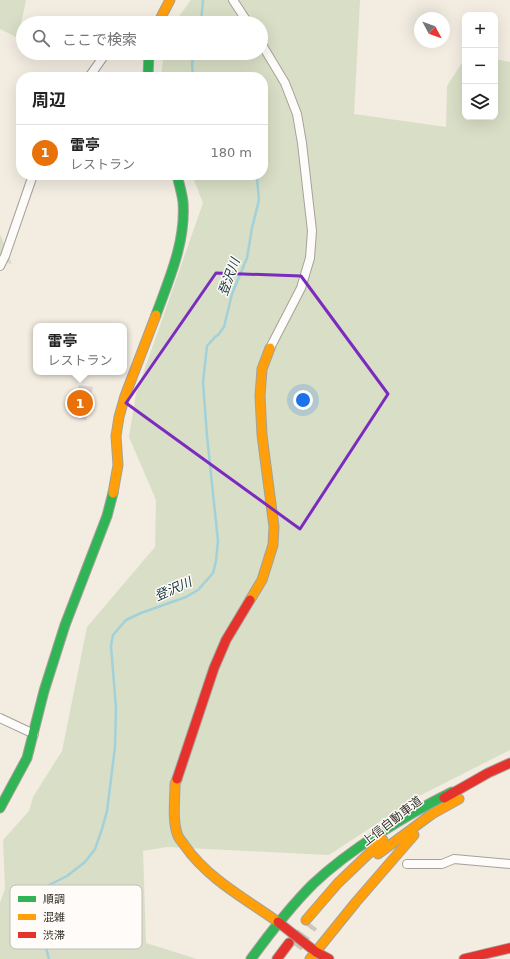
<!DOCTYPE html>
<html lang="ja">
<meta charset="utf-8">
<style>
:root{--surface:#fff;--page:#f6f6f6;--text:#222;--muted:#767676;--line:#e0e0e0;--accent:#111827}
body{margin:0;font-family:"DejaVu Sans","Noto Sans JP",sans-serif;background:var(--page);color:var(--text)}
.controls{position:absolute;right:12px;top:12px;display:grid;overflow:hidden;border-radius:8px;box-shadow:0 4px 16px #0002}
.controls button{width:36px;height:36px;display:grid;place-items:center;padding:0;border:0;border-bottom:1px solid var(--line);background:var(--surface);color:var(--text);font:20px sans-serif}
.compass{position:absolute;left:414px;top:12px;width:36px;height:36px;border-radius:50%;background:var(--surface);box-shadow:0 4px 16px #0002;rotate:131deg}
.you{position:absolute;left:303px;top:400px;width:14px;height:14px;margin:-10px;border:3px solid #fff;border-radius:50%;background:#1a73e8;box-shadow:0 0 0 6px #1a73e833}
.badge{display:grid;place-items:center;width:26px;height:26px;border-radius:50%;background:var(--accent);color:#fff;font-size:13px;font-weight:700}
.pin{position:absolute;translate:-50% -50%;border:2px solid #fff;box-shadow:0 1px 4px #0006}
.popup{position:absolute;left:33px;top:323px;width:94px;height:52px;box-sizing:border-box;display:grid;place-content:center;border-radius:8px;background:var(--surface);filter:drop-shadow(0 1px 3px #0005);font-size:13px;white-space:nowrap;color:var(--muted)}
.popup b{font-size:15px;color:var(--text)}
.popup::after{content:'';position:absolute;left:50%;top:100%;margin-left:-8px;border:8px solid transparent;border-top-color:var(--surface)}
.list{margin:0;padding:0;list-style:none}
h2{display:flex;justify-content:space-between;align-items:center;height:52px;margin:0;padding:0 16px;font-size:17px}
h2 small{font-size:13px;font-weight:400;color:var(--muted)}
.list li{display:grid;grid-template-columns:26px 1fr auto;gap:12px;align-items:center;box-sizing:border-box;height:56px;padding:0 16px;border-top:1px solid var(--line)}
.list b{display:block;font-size:15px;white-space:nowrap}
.list p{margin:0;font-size:13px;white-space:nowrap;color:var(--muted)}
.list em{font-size:13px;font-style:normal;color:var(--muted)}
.icon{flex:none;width:22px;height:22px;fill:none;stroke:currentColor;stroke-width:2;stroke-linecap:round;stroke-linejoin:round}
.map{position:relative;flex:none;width:510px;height:959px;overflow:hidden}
.search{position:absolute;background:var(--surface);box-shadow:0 4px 16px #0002;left:16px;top:16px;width:252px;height:44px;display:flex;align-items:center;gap:10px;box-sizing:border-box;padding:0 14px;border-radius:22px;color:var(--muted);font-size:15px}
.panel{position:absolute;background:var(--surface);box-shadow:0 4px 16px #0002;left:16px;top:72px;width:252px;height:108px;border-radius:16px}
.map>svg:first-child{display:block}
.green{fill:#d9dec6}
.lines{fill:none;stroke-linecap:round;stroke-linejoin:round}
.stream{stroke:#a2d1d9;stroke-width:2.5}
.building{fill:#dbd4d2}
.highway-tunnel{stroke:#ccc6bc;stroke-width:15;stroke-dasharray:15 8;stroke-linecap:butt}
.street-casing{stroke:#a5a198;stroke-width:10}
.fast-casing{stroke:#a5a198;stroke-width:11}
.slow-casing{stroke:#a5a198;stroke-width:11}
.jam-casing{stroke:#a5a198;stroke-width:11}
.street{stroke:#fdfcfa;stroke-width:8}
.fast{stroke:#30b455;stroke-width:9}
.slow{stroke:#ff9f0a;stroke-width:9}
.jam{stroke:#e5322d;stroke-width:9}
.marked{fill:none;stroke:#7b2cbf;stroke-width:3;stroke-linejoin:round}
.labels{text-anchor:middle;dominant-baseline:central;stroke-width:3;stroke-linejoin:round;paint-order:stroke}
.street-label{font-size:12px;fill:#332f27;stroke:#fefbf8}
.water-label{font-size:13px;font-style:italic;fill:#13353d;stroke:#fefbf8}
.key{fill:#fefbf8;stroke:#c1beb9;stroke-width:1}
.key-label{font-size:11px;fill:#332f27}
</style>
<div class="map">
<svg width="510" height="959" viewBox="0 0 510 959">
<rect width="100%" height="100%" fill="#f2ece1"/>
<!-- green -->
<path class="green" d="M0 0H26L18 38 0 29Z
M191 0H360L354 114 446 127 447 86 465 58V117H495V59L510 62V750L419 796 329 855 167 847 143 851 146 943 197 959H0V903L5 889 3 840 29 811 33 797 62 751 87 627 155 547 156 500 129 437 136 394 203 203 192 175H263V77H161L164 53H261V23H174Z
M0 234 12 264 0 261Z"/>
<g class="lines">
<!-- stream -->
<path class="stream" d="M201 23 203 0
M193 77 192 64 194 53
M49 959 35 907 37 896 43 888 67 876 85 862 95 849 102 829 107 811 115 747 116 708 111 646 113 635 126 620 141 613 186 597 198 590 213 573 216 561 218 541 207 436 203 382 207 346 215 337 218 335 224 327 232 294 247 258 252 228 259 200 257 179 256 175"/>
</g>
<!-- building -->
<path class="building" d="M79 385 93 387 86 420 75 417 77 407 71 406 72 400 74 401 77 389H78Z"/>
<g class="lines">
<!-- highway-tunnel -->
<path class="highway-tunnel" d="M295 946 311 924"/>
<defs>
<path id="street" d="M233 0 248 23
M261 43 285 83 297 114 302 143 312 231 310 258 301 288 270 348
M89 77 106 53
M0 266 5 256 33 175
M0 718 34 734
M407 864H442L454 859 510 864"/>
<path id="fast" d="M148 77 149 53
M156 315C169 279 186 242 183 202 182 193 179 184 177 175
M0 808 27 758 44 691 65 625 107 516 113 493
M251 959C270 933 290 907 313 884 350 849 406 815 452 792"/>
<path id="slow" d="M158 23 170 0
M113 493 118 465 116 436 119 417 125 396 156 315
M250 600 262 580 273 545 274 527 262 435 260 396 262 369 270 348
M177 779 175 784C175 800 172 821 178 836 180 840 183 843 185 846 208 879 246 899 278 922
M378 854 432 814 459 799
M306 920 338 883 383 840
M310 959 356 902 414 835"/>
<path id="jam" d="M177 779 214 668 226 640 250 600
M444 798 488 773 510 763
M278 922 316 952 329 959
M277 959 289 943
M464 959 510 948"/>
</defs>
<!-- street casing -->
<use href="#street" class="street-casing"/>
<!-- fast casing -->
<use href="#fast" class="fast-casing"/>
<!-- slow casing -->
<use href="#slow" class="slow-casing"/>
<!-- jam casing -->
<use href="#jam" class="jam-casing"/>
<!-- street -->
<use href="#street" class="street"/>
<!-- fast -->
<use href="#fast" class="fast"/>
<!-- slow -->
<use href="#slow" class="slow"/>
<!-- jam -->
<use href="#jam" class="jam"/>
</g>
<!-- marked area -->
<path class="marked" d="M216 273 301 276 388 394 300 529 126 403Z"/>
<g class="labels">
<!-- street labels -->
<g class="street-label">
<text transform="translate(392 821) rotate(-38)">上信自動車道</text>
</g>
<!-- water labels -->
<g class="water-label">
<text transform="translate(229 277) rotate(-70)">登沢川</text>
<text transform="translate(173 589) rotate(-24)">登沢川</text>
</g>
</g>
<!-- legend -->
<rect x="10" y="885" width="132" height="64" rx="6" class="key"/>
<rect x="18" y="896" width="18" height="6" fill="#30b455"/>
<rect x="18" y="914" width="18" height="6" fill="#ff9f0a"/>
<rect x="18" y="932" width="18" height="6" fill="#e5322d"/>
<g class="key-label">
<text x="43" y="903">順調</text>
<text x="43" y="921">混雑</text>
<text x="43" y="939">渋滞</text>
</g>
</svg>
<div class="controls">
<button>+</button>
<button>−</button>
<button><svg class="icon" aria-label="layers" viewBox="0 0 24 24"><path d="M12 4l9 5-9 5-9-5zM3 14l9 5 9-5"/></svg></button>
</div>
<svg class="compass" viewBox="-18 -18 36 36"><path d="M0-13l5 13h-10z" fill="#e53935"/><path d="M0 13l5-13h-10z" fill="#767676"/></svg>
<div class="you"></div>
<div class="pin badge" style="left:80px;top:403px;background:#e8710a">1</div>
<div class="popup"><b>雷亭</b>レストラン</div>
<div class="search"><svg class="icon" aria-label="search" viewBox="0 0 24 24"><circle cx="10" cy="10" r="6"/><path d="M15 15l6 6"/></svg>ここで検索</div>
<section class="panel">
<h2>周辺<small></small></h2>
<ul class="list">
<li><span class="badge" style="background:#e8710a">1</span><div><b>雷亭</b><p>レストラン</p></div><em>180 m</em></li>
</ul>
</section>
</div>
